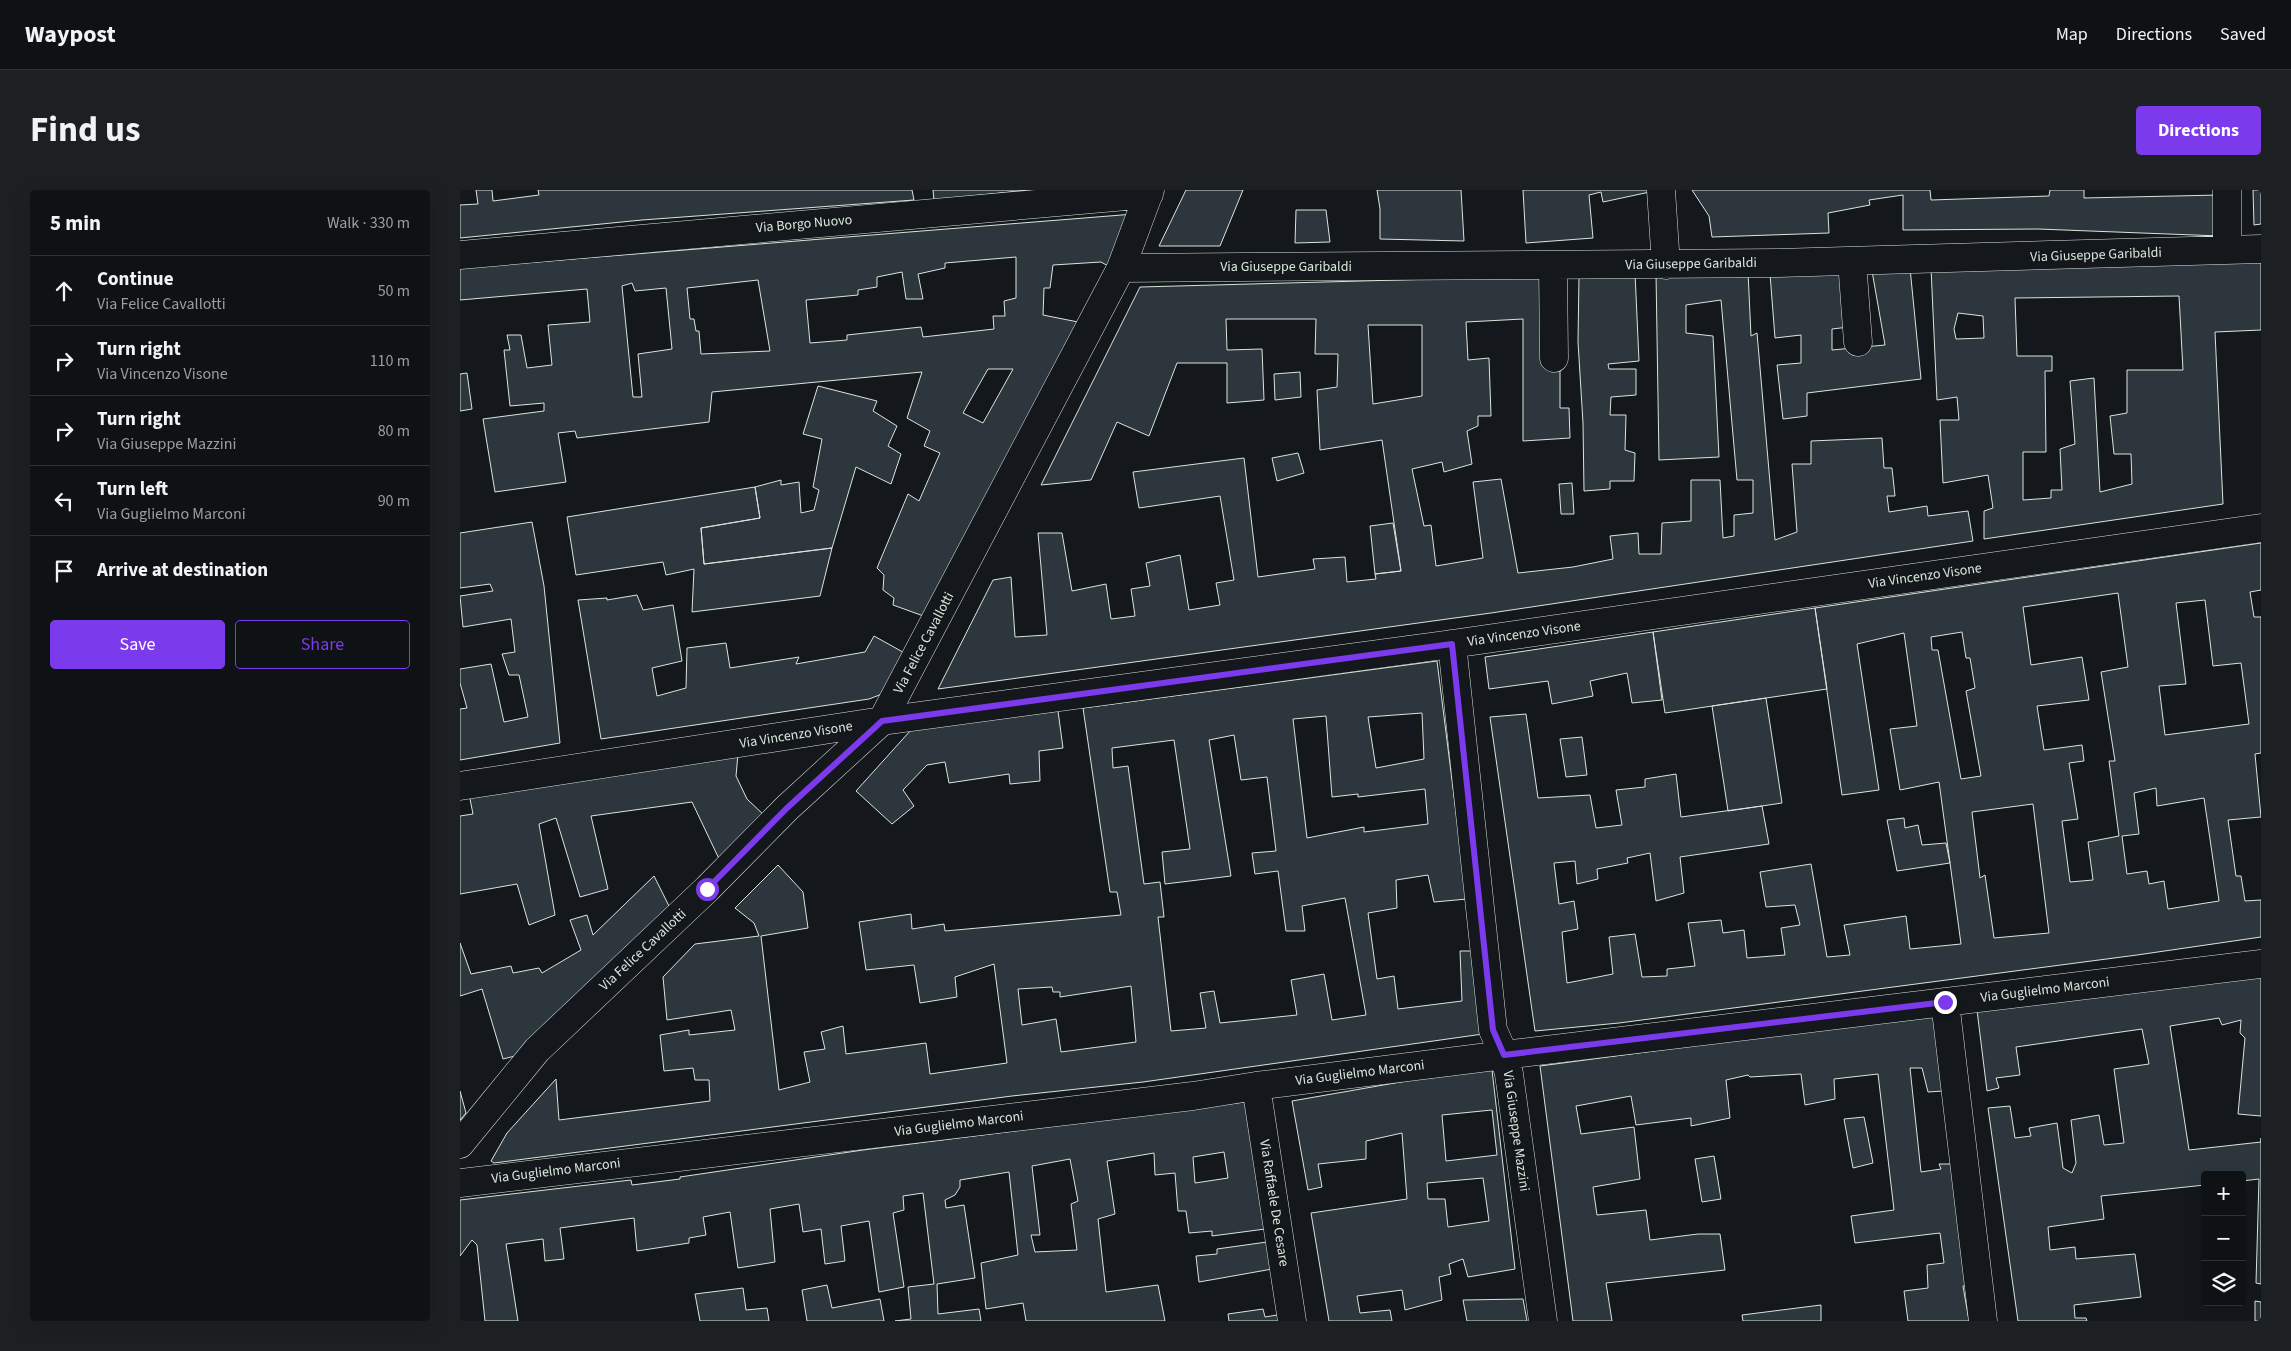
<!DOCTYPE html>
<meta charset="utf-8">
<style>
:root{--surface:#0f1215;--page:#1d2022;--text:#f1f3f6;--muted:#9b9ea0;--line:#2f3234;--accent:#7c3aed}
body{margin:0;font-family:"Source Sans 3",sans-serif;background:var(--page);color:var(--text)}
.controls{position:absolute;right:15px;bottom:15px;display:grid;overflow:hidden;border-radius:5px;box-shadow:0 5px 20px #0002}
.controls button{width:45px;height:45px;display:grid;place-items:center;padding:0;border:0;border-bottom:1px solid var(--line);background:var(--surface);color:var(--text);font:25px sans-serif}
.stop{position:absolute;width:15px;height:15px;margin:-11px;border:4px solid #7c3aed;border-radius:50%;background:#fff}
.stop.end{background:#7c3aed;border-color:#fff;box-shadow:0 1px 5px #0008}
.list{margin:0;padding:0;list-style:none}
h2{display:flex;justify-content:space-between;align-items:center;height:65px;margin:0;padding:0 20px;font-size:21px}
h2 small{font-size:16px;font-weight:400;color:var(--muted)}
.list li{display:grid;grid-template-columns:32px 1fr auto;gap:15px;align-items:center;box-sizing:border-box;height:70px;padding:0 20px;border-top:1px solid var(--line)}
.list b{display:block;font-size:19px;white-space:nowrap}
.list p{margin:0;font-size:16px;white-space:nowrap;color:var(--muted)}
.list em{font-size:16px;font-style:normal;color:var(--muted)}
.actions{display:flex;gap:10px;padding:15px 20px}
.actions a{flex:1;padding:11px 0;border:1px solid var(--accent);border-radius:5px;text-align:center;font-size:18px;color:var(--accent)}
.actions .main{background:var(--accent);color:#fff}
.icon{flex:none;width:28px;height:28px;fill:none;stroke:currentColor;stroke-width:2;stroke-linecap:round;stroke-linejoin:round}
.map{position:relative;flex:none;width:1801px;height:1131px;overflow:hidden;border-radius:5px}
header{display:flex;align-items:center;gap:30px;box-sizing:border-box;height:70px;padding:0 25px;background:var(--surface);border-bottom:1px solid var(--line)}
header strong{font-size:24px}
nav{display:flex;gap:28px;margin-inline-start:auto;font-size:18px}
.intro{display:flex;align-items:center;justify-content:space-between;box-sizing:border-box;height:120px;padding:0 30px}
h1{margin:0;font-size:35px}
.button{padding:12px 22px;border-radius:5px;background:var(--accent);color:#fff;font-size:18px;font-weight:700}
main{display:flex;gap:30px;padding:0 30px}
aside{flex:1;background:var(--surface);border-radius:5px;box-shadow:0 5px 20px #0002}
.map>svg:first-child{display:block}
.building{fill:#2c363c;stroke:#d8e6dc;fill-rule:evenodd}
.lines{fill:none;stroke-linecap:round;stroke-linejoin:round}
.minor-casing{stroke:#d8e6dc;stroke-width:29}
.minor{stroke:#14181c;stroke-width:28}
.route{stroke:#7c3aed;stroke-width:6}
.labels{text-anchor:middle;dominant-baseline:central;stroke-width:4;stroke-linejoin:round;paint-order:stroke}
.street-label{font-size:14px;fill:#d8e6dc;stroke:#14181c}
</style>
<header>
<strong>Waypost</strong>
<nav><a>Map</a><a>Directions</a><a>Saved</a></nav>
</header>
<div class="intro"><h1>Find us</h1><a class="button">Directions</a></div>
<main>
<aside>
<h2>5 min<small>Walk · 330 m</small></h2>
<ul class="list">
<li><svg class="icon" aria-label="ahead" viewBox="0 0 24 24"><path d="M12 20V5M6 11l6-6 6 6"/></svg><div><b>Continue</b><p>Via Felice Cavallotti</p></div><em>50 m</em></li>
<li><svg class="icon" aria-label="right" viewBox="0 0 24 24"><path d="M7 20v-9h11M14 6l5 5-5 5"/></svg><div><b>Turn right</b><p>Via Vincenzo Visone</p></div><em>110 m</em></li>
<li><svg class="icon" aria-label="right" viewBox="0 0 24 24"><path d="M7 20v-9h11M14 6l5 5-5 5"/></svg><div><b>Turn right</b><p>Via Giuseppe Mazzini</p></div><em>80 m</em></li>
<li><svg class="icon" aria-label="left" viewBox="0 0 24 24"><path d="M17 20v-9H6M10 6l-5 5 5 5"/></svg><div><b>Turn left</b><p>Via Guglielmo Marconi</p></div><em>90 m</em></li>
<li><svg class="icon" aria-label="arrive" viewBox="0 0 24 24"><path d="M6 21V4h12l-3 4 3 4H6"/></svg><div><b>Arrive at destination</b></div></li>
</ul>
<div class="actions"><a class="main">Save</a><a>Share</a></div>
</aside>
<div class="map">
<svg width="1801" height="1131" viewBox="0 0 1801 1131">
<rect width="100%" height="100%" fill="#14181c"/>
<!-- building -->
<path class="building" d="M16 0H32L33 11 79 5 78 0H452L454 10 182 30 0 48V15L18 14Z
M473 0H569L474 10Z
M726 0H783L760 56H699Z
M917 0H1001L1004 51 920 49V19Z
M1063 0H1199L1143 12 1141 2 1129 5 1133 48 1066 53Z
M1232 0H1470L1471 10 1589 6 1590 0H1624V8L1759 5 1760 46 1578 39 1443 40V5L1409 10 1410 15 1368 23 1369 43 1252 47 1249 26Z
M1793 0H1801V34L1794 35Z
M836 20H866L870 52 835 53Z
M674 24 650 77 641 72 593 75 590 98H584L583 125 623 133 469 428 433 415 434 408 423 400 424 385 417 378 448 304 459 311 480 263 464 256 470 241 447 228 462 182 252 202 249 232 117 248 115 241 98 243 106 292 35 302 23 229 84 221V213L50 216 44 160H50L47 145H61L67 178 92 175 88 135 130 132 127 99 0 110V78ZM556 67V108L544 111 545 126H533L534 139 463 147 461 137 387 145V150L350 153 346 110 398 105V100L417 97V87L442 82 446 109H463L458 84 485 78V73ZM298 90 310 161 241 164 239 141H236L234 129H230L227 98ZM172 93 175 101 206 98 212 159 178 164 182 207H173L162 96ZM528 179H553L523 233 503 223Z
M1801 71V140L1755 142 1763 314 1524 349V321L1533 318 1528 285 1483 293 1480 230H1499L1497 207 1477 210 1471 78ZM1719 106 1723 180H1667V223L1650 226 1654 264H1671L1672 294 1640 302 1634 188 1610 191 1615 254 1600 259 1602 300H1591V308L1563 310V262H1586L1585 181H1592V166H1557L1555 108ZM1498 123 1523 126 1524 148 1496 149 1494 139Z
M1450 78 1461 189 1347 203V226L1323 229 1317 175 1341 173V145L1315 148 1310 84 1386 80 1389 137 1372 139V160L1425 155 1412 81Z
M1288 82 1291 146 1297 143 1315 350 1337 342 1332 274H1351V251L1422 248 1424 278H1432L1435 306H1427L1429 322 1467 316 1468 326 1508 321 1513 351 1031 423 478 499 533 390 551 387 555 447 587 445 578 343H602L612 401 646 394 651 429 675 426 671 399 690 396 686 373 720 365 729 420 760 415 756 393 774 390 760 306 679 318 673 282 784 268 798 387 855 379 853 369 885 367 887 392 916 389 915 384 941 381 922 250 860 260 857 200 877 197 878 164H855L856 129H766L767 160 802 159 804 210 767 213V173H717L689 246 657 232 631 290 581 295 680 97 1086 86 1100 172V218H1109L1110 248 1063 251V129L1006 132 1008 170 1029 168 1031 226H1018V236L1007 241 1012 274 984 282 982 272 952 279 964 336 971 335 976 376 1023 368 1013 292 1041 289 1058 383 1113 377 1153 369 1150 346 1178 343 1179 364H1201L1202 333 1231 331V290H1260L1263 348 1274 346V325L1293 323V290H1277L1261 110 1226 115V143L1253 146 1259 267 1199 270 1196 83ZM908 135H962V206L913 214Z
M1175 83 1179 171 1148 174 1149 179H1176V205L1151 207 1150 225H1166L1165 260 1175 263 1174 291H1150V299L1124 301 1123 233 1118 152 1119 86Z
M840 182 841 207 815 210 814 184Z
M7 183 12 219 0 221V184Z
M358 196 417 211 413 221 437 236 428 256 441 264 431 294 396 277 372 358 244 374 241 338 300 328 295 297 321 290V295L339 292 341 323 354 320 359 300 353 297 362 249 343 244Z
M838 263 844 283 817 291 812 268Z
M1112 293 1114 324H1101L1099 294Z
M295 297 300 328 241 338 244 374 372 358 360 406 232 422 234 379 206 385 203 372 116 385 107 327Z
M72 332 84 396 100 553 0 570V519L7 518 0 493V479L31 474 44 532 68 527 59 485H49L42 464 55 462 51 429 3 437 0 406 33 401 30 394 0 398V343Z
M933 333 941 381 915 384 910 336Z
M1801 353V400L1790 402 1794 427H1801V563L1795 564 1801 627 1768 630 1776 686H1781L1785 711 1801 710V747L1677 765 1159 833 1075 841 1030 527 1066 524 1078 608 1130 605 1136 638 1162 635 1156 600 1185 597V589L1216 584 1221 627 1302 616 1309 654 1220 667 1224 703 1196 711 1190 663 1167 668 1168 673 1137 679 1138 689 1117 694 1115 671 1094 673 1099 714 1114 711 1118 739 1102 742 1107 793 1153 784 1149 747 1175 744 1182 787 1207 786V779L1235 776 1228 733 1261 730 1263 743 1284 740 1287 768 1325 765 1321 738 1340 735 1335 715 1306 717 1300 682 1351 674 1367 767 1390 765 1384 735 1446 726 1450 759 1501 754 1479 592 1440 600 1430 539 1457 536 1444 443 1397 454 1419 600 1382 605 1355 418ZM1658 403 1668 477 1641 482 1655 571H1649L1659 646 1628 652 1633 690 1610 692 1602 631 1618 629 1609 573 1624 571 1622 555 1584 560 1577 516 1629 510 1622 467 1571 475 1563 417ZM1745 410 1753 476 1781 473 1789 534 1705 545 1699 496 1726 494 1716 413ZM1502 442 1506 468H1510L1515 498 1506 501 1521 586 1501 589 1478 460H1472L1471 447ZM1696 598 1697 616 1744 608 1759 711 1708 719 1704 691 1689 694 1687 681 1667 684 1662 646 1679 644 1674 603ZM1573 614 1589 743 1534 748 1525 685 1520 688 1512 622Z
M177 405 183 420 213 415 222 471 192 478 197 506 226 498 227 458 266 453 270 478 339 467 336 474 405 462 414 446 450 466 422 504 409 509 141 549 118 410 147 408V410Z
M1355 418 1367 499 1205 523 1193 442Z
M1193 442 1202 510 1172 513 1167 483 1130 491 1133 506 1092 514 1088 491 1029 499 1025 467Z
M977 471 1007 709 974 712 968 685 936 690 937 718 908 723 917 789 934 786 938 819 1002 811 1000 761H1012L1023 844 683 892 552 906 34 973 31 971 47 943 96 889 99 930 250 911 249 890H235L233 878 204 881 200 845 229 840V845L275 840 271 820 207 830 203 787 235 754 299 746 294 733 275 718 318 675 343 702 348 738 301 746 319 900 350 892 344 862 365 859 361 842 383 836 386 864 466 853 470 884 547 873 534 774 495 787 497 807 460 813 454 775 406 780 399 732 451 724 452 739 484 734 485 741 661 725 657 702H650L623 518ZM962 523 964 569 916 578 908 527ZM866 526 872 607 898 604V607L965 599 968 634 904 642V637L847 648 833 529ZM774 545 781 590 807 587 816 661 792 663 795 684 818 681 826 741H845L842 716 885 708 906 825 872 830 864 784 831 790 837 825 760 833 754 801 740 803 746 838 711 841 698 727H704L700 692 684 694 668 576 653 578 652 558 714 550 730 659 702 662 705 694 771 686 749 550ZM671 796 676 852 601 862 596 829 562 835 558 799 592 797 593 802H600V807Z
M1306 508 1322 613 1268 621 1252 516Z
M598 521 603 558 579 561 580 591 550 594 549 584 489 593 485 572 467 575 443 600 454 616 432 634 396 601 451 540Z
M1122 547 1127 585 1106 587 1100 549Z
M278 564 276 586 287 609 306 627 261 673 232 612 131 626 148 699 120 707 96 628 79 634 95 725 69 735 57 694 0 704V626L13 624 9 604Z
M1444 628 1445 638 1458 635 1462 655 1486 653 1490 673 1437 681 1427 630Z
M194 686 210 718 71 862 43 869 22 799 0 806V753L11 784 51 776 53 783 79 778 82 783 121 760 110 730 127 725 133 745Z
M1801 783V926L1778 924 1785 848 1780 843 1781 830 1762 835 1759 828 1710 836 1729 960 1801 952V948V1094L1796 1093 1799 989 1782 991V985H1745V995L1641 1006 1644 1029 1588 1037 1590 1060 1615 1057 1616 1069 1675 1064 1681 1107 1614 1115 1615 1128H1626L1627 1131H1558L1528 918 1550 916 1555 948 1571 946 1569 938 1597 933 1603 978 1612 983 1616 973 1611 930 1639 925 1644 955 1664 953 1654 879 1689 874 1682 839 1556 857 1560 885 1536 888 1539 898 1527 901 1517 820Z
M1478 826 1483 901 1468 902 1462 878H1450L1461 982 1481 979 1479 974H1493L1512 1095 1503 1096 1509 1131H1448L1444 1101 1468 1098 1467 1075 1484 1073 1480 1043 1395 1053 1391 1026 1434 1020 1418 884 1374 889 1375 909 1345 915 1341 884 1290 887 1288 885 1266 890 1270 928 1231 936V928L1176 935 1171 906 1116 916 1121 944 1174 937 1180 989 1133 997 1137 1025 1186 1020 1190 1050 1238 1044H1260L1265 1080 1146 1093 1152 1131H1113L1080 876 1337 842Z
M1032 880 1055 1079 1008 1087 1003 1069 989 1074 991 1084 979 1087 982 1110 945 1120 942 1100 897 1106 900 1123 930 1120 932 1131H869L851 1023 947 1009 942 943 906 951V969L858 974 862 997 848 1000 832 911 952 890ZM1032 920 1037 965 986 971 982 925ZM1023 988 1029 1031 988 1037 985 1009H968L967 993Z
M0 901 6 923 0 930Z
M792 911 813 1038 752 1046V1041L729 1043 726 1021H718L715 983 695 985 694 963 647 971 655 1024 638 1029 646 1102 698 1095 705 1131H566L563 1113 526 1119 521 1073 558 1065 549 982 500 990V997L495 1005 485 1010 486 1018 504 1015 515 1088 477 1094 478 1124 519 1119 521 1131H435L451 1129 448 1097 474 1094 463 1003 443 1006 444 1020 433 1023 444 1097 419 1102 409 1031 381 1036 385 1071 365 1074 361 1039 343 1042 339 1014 310 1019 315 1072 278 1078 270 1022 243 1027 246 1045 229 1048V1053L177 1061 174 1028 100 1038 104 1069 85 1071 83 1049 46 1054 58 1131H25L17 1055 12 1050 0 1066V1010L171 990 172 995 220 989V987L403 960ZM764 962 768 988 735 993 733 967ZM610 969 618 1011 611 1014 617 1060 575 1062 571 1045H580L572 976Z
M1404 927 1413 973 1393 978 1384 929Z
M1254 966 1261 1009 1242 1012 1235 969Z
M814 1051 818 1078 739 1092 736 1066 757 1064V1059Z
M367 1095 372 1118 420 1109 424 1131H347L342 1100Z
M283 1098 286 1120 307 1118 309 1131H240L235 1104Z
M1063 1109 1067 1131H1007L1003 1110Z
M1795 1111 1801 1112V1131H1795Z
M1361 1115V1131H1283L1282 1125Z
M803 1119 805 1127 823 1124 824 1131H769L768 1124Z"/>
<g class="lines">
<defs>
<path id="minor" d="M1201 0 1206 75
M1767 60V0
M0 65 689 4
M1392 71 1398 152
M1093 75 1094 168
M661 78 1316 73 1801 59
M992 454 1033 840 1044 865 1049 884 1083 1131
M0 596 422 531 992 454 1801 338
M1485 812 1523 1131
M796 896 832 1131
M0 954 77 860 247 699 327 618 422 531 661 78 690 0
M0 993 733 906 796 896 1044 865 1801 774"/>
</defs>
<!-- minor casing -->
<use href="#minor" class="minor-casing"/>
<!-- minor -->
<use href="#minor" class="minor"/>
</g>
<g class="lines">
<!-- route -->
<path class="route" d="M247 699 327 618 422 531 992 454 1033 840 1044 865 1485 812"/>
</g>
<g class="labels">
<!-- street labels -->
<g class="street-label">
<text transform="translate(344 34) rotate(-5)">Via Borgo Nuovo</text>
<text transform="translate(1636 65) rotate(-2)">Via Giuseppe Garibaldi</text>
<text transform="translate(1231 74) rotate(-1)">Via Giuseppe Garibaldi</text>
<text x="826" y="77">Via Giuseppe Garibaldi</text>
<text transform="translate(1465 386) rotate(-8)">Via Vincenzo Visone</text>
<text transform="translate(1064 444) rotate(-8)">Via Vincenzo Visone</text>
<text transform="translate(464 453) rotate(-62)">Via Felice Cavallotti</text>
<text transform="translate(336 545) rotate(-9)">Via Vincenzo Visone</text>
<text transform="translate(183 760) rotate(-43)">Via Felice Cavallotti</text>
<text transform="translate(1585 800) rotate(-7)">Via Guglielmo Marconi</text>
<text transform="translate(900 883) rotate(-7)">Via Guglielmo Marconi</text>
<text transform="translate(499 934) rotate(-7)">Via Guglielmo Marconi</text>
<text transform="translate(1056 941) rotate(82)">Via Giuseppe Mazzini</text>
<text transform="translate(96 981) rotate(-7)">Via Guglielmo Marconi</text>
<text transform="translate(814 1013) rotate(81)">Via Raffaele De Cesare</text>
</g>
</g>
</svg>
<div class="controls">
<button>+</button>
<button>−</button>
<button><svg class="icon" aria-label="layers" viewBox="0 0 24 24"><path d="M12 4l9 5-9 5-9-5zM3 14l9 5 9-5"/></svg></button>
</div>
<div class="stop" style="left:247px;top:699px"></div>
<div class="stop end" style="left:1485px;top:812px"></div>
</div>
</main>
